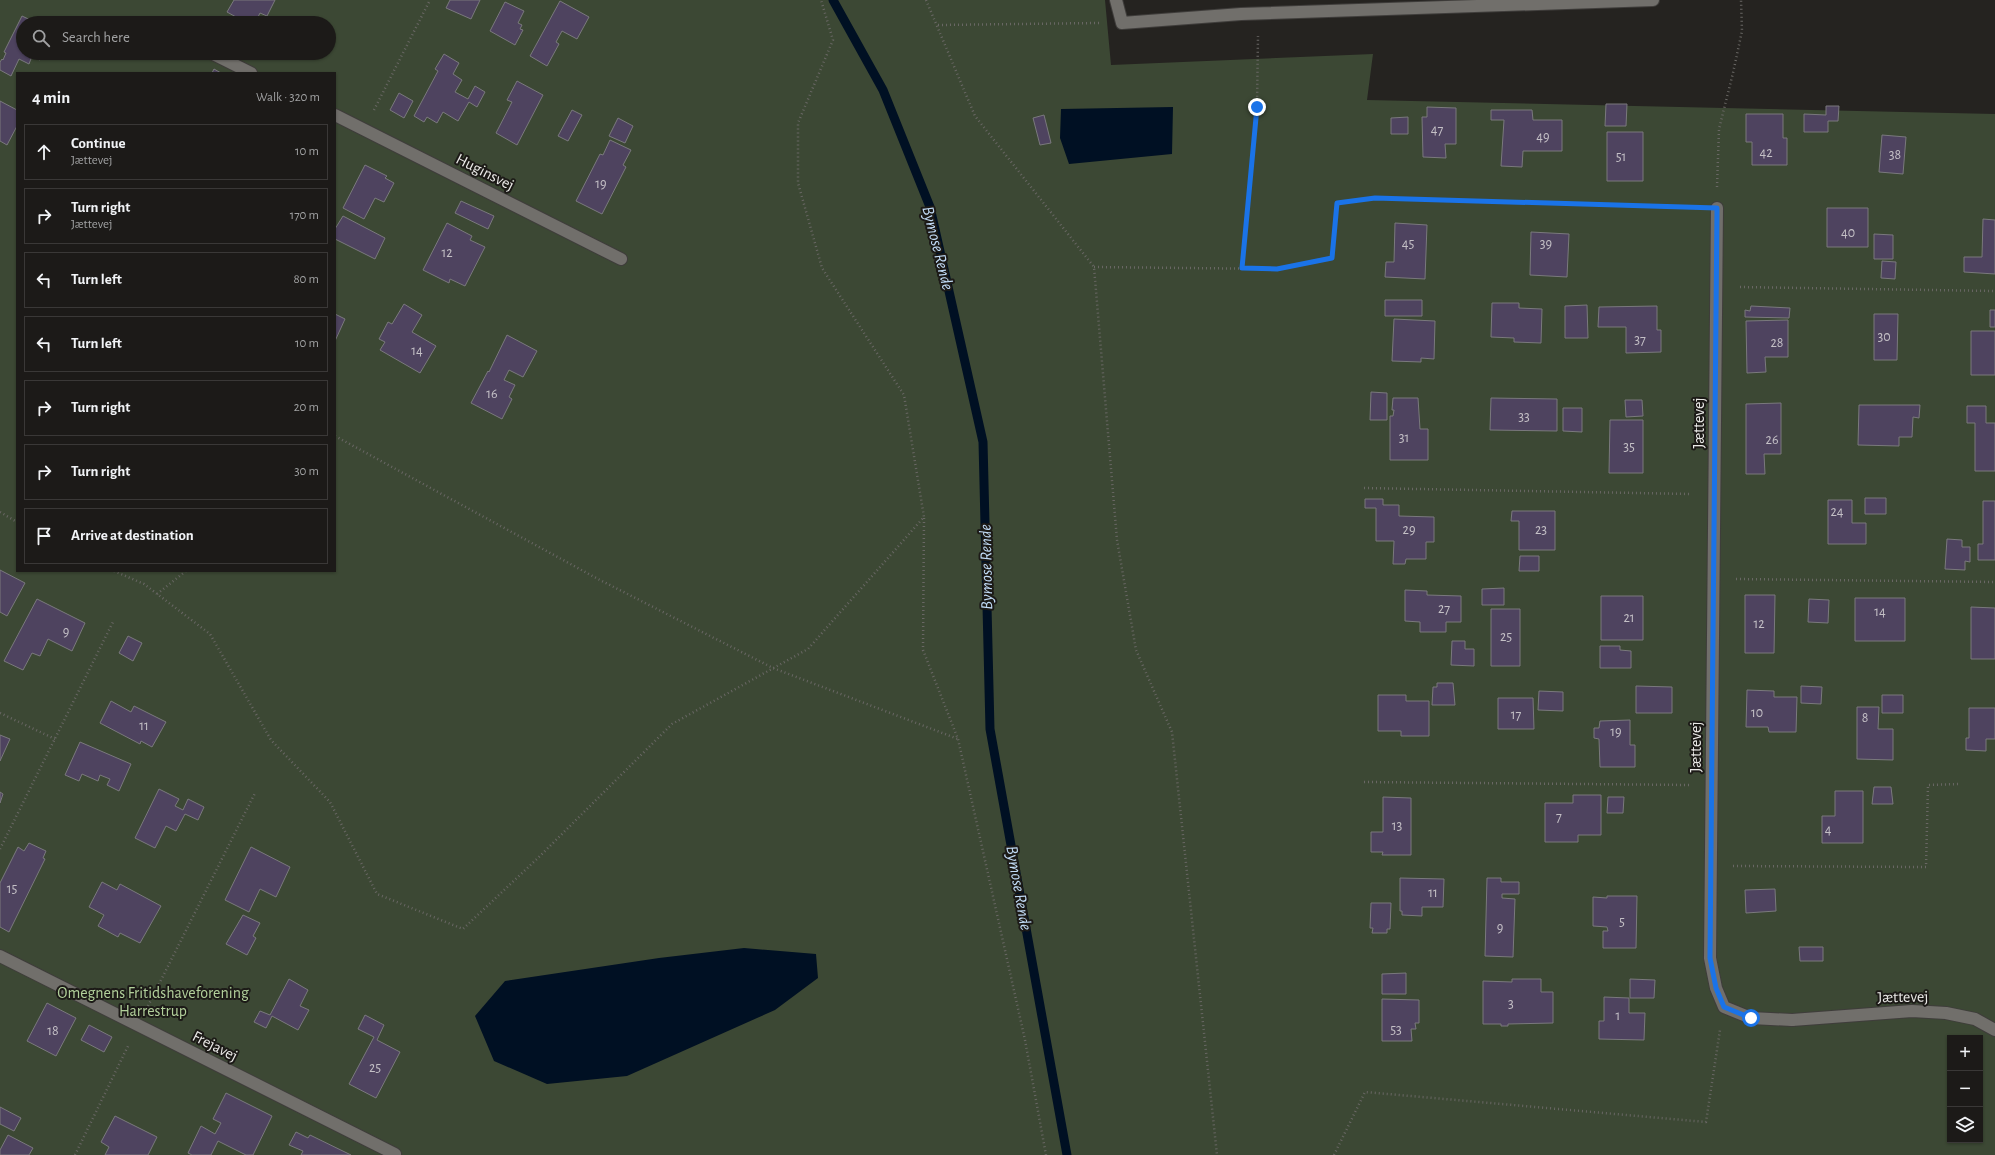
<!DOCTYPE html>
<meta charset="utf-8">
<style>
:root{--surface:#1c1a18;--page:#252321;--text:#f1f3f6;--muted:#a0a1a2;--line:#3a3837}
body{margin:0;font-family:"Alegreya Sans",sans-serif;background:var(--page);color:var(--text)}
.controls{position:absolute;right:12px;bottom:12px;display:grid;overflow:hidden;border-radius:0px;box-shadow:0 1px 3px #0004}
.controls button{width:36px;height:36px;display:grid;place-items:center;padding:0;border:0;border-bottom:1px solid var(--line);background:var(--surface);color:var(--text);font:20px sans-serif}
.stop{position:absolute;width:12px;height:12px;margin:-9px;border:3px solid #1a73e8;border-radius:50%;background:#fff}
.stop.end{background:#1a73e8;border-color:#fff;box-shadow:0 1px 4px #0008}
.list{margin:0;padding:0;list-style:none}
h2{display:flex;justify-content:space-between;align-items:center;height:52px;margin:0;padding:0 16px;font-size:17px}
h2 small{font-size:13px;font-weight:400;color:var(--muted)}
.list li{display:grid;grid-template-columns:26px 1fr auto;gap:12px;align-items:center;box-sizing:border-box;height:56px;margin:0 8px 8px;padding:0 8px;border:1px solid var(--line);border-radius:0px}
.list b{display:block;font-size:15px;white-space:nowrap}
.list p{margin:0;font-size:13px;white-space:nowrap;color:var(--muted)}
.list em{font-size:13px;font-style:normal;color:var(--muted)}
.icon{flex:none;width:22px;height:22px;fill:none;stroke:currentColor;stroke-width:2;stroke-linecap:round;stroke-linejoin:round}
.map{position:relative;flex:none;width:1995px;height:1155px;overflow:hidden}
.search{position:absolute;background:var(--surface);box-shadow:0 1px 3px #0004;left:16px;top:16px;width:320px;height:44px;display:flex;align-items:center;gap:10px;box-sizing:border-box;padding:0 14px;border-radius:22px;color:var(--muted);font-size:15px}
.panel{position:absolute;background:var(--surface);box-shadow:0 1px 3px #0004;left:16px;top:72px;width:320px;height:500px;border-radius:0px}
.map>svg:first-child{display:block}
.green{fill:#3c4834;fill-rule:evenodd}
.water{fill:#001023}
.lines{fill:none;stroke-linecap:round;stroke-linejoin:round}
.stream{stroke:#001023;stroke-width:9}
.building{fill:#4e435f;stroke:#7a797d}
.service-casing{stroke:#3f3d3b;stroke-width:14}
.minor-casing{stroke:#3f3d3b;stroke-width:14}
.path{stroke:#696764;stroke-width:2.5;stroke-dasharray:1 3;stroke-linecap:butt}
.service{stroke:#716f6b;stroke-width:12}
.minor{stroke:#716f6b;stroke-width:12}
.route{stroke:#1a73e8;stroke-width:5}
.labels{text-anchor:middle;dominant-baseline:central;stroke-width:4;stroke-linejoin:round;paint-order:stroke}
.number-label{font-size:14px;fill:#c4c0c6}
.street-label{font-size:16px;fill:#ebeae8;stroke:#1c1a17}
.park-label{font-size:16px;fill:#b2d09b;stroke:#1c1a17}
.water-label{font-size:17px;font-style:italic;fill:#c1dbf6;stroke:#1c1a17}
</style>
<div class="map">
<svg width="1995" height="1155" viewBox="0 0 1995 1155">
<rect width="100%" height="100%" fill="#252320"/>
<!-- green -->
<path class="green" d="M0 0H1105L1111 65 1373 54 1367 100 1995 114V1155H0ZM23 23H329V53H23ZM17 73H335V571H17ZM1950 1038H1980V1140H1950Z"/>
<!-- water -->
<path class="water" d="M1173 107 1172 154 1069 164 1060 138 1061 109Z
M744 948 816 954 818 978 775 1010 627 1076 547 1084 494 1061 475 1016 505 981 659 958Z"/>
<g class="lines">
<!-- stream -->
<path class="stream" d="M833 0 883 90 930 207 983 442 990 729 1067 1155"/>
</g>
<!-- building -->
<path class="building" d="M234 0H275L267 16 260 13 255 23H247L227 12Z
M450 0H480L471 19 446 8Z
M560 1 589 17 577 39 562 31 556 42 559 44 547 66 530 56Z
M505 2 524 11 518 23 522 25 520 29 523 30 515 45 490 31Z
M22 16 37 23H23V53H44L40 60 32 56 29 64 19 59 11 76 0 70V62L2 59 3 60 6 53 4 52Z
M444 54 459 63 453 74 462 80 455 92 468 99 475 86 485 92 477 107 469 102 458 121 443 112 437 123 427 117 424 122 414 116 438 71 435 69Z
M214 69 221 73H212Z
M517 81 543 95 517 145 496 133 512 102 507 100Z
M399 93 413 101 404 118 390 110Z
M0 101 17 110V126L7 145 0 141Z
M1606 104H1627L1626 126H1605Z
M1826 106H1839L1838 121H1828V132H1804V114L1826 115Z
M1427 107 1456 108V144H1445L1446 158 1423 157 1422 117H1427Z
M572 110 582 115 568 141 558 136Z
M1491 110H1532L1533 120H1562V151H1523L1522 167 1501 166 1504 120H1491Z
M1746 114H1783V138H1787V165H1752V142H1746Z
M1044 115 1051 143 1040 145 1033 118Z
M1408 117V134H1391V118Z
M618 118 633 126 625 143 609 136Z
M1607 132H1643V181H1607Z
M1882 135 1906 137 1903 174 1879 172Z
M610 140 631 150 623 165 626 167 602 214 576 201 600 154 603 155Z
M365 165 387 176 385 178 394 183 384 202 375 198 364 219 343 208Z
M461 201 494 216 488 229 455 213Z
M1827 208H1868V247H1827Z
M343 216 385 238 375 259 335 239V229Z
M1983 219 1995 220V274L1964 272V257H1982Z
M447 223 472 236 470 240 485 247 465 286 450 279 449 283 423 270Z
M1395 223 1427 225 1425 279 1385 277 1386 262H1394Z
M1531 232 1569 234 1567 277 1530 275Z
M1874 234 1893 235V259H1874Z
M1882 261 1896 262 1895 279 1881 278Z
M1385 300H1422V316H1385Z
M1492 303H1519V308L1542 309 1541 343 1514 342V338L1491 337Z
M404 304 422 315 412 332 436 346 420 373 380 350 385 342 379 339 388 322 392 324Z
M1587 305 1588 338H1565V306Z
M1657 306V330H1661V352L1626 353V327H1598L1599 307Z
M1751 306 1790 308 1789 318 1745 317V310L1750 311Z
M1990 310H1995V327H1990Z
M335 314 345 319 335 341Z
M1874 314H1898L1897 360H1874Z
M1394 319 1435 321 1434 359 1421 358V362L1392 361Z
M1788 320V357H1765L1766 372 1747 373 1746 321Z
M1971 331H1995V375H1971Z
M507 335 537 351 523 377 509 370 504 380 515 385 509 397 512 399 502 419 471 403 488 371 489 372Z
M1371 392 1387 393V420H1370Z
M1393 398H1418L1420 429H1428V460H1390V416H1393L1394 410H1392Z
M1491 398 1557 399V431L1490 430Z
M1625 400H1642L1643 416 1626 417Z
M1781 403V454H1764L1765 474H1746V404Z
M1859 405H1920L1919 418 1913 417 1912 437H1899V446L1858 445Z
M1967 406H1986V423H1995V471H1975V423H1967Z
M1563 408H1582V432L1563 431Z
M1610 420H1643V473H1609Z
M1865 498H1886V514H1865Z
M1365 499H1383V505H1399V516L1434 517V542H1426V559H1406L1405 564H1393L1394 541H1376V508H1365Z
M1828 500H1852V523H1866V544H1828Z
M1983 501H1995V560H1978V544H1983Z
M1512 511H1555V550H1519V521H1511Z
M1947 539 1962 540V547H1970V562L1965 561V570L1945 569Z
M1520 556H1539V571H1519Z
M0 570 25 583 7 616 0 612Z
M1504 588V605H1482V589Z
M1405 590 1427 591V595L1461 596V622H1446V632H1420V622L1405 621Z
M1745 595H1775L1774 653H1745Z
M1601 596H1643V640H1601Z
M1855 598H1905V641H1855Z
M37 599 85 623 72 651 48 639 40 656 32 653 23 670 4 661Z
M1809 599 1829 600 1828 623 1808 622Z
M1971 607 1995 608V659H1971Z
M1491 609H1520V666H1491Z
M128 636 142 643 133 661 119 653Z
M1452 641H1465V649H1474V666L1451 665Z
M1600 646H1620V650L1631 651V668H1600Z
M1437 683H1453L1455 705H1432L1433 687H1437Z
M1636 686 1672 687V713H1636Z
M1801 686 1822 687 1821 704 1801 703Z
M1747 690 1774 691V697H1797L1796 732H1769L1768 727H1746Z
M1539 691 1563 692V711L1538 710Z
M1378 695H1406V701H1429V736H1401V731H1378Z
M1882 695H1903V713H1882Z
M1498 698H1533L1534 729H1498Z
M111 701 131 712 134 706 166 722 152 747 141 741 140 744 100 723Z
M1857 707H1879L1878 729H1893V760L1857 759Z
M1969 708H1995V739H1986V751L1966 750V738H1969Z
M1630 720V745H1635V767H1600L1599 739 1594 738V728H1599L1600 721Z
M0 735 10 739 0 761Z
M80 742 131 764 119 791 107 785 110 779 100 775 98 781 82 774 79 781 65 775Z
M1874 787H1891L1893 804H1872Z
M159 789 179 799 175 806 183 810 188 799 204 807 198 820 185 814 176 831 166 826 155 848 135 838Z
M1835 791H1863V843H1822V816H1835Z
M0 792 3 794 0 803Z
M1573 795H1601V835H1578V842H1545V803H1573Z
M1383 797 1411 798V855H1382L1383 852H1371V832H1383Z
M1608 797H1624L1623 813H1607Z
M29 843 46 851 43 858 45 859 9 932 0 927V883L18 847 24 851Z
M251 847 290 867 276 897 260 889 249 912 225 900Z
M1400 878 1444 879 1443 907H1422V916L1402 915V911H1400Z
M1487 878H1501V882H1519V894H1502V898L1515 899 1513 957 1485 956Z
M102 882 117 890 120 884 161 906 140 943 120 933 118 937 98 926 104 915 89 907Z
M1775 889 1776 911 1746 913 1745 890Z
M1607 896H1637L1636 948H1603V931H1608L1607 927 1593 926V897L1607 898Z
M1371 903H1391L1390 929H1387V933H1372L1373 928H1370Z
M243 915 260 923 253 936 256 938 247 955 226 944Z
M1799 947H1823V961H1800Z
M1406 973V994H1382V974Z
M289 979 308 990 300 1006 309 1010 298 1030 272 1016 266 1028 254 1022 260 1011 270 1015Z
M1512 979H1541V992H1553V1023L1508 1024V1026H1501V1024H1483V981L1512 982Z
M1630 979 1655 980 1654 998H1630Z
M1604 997 1629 998V1013H1645L1644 1040 1599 1039V1021H1604Z
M1382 999 1419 1000V1023H1415L1416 1029H1411L1412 1041H1382Z
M47 1003 76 1018 56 1056 27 1041Z
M365 1015 384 1025 377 1040 400 1052 376 1098 349 1084 374 1037 358 1029Z
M89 1025 112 1037 104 1052 81 1040Z
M226 1093 272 1116 253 1155H246L218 1141 211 1155H192L188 1153 201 1126 215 1134 221 1123 213 1119Z
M0 1107 21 1118 14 1131 0 1124Z
M115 1116 157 1137 148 1155H105L109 1147 101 1142Z
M296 1132 308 1138 310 1135 351 1155H301L303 1151 289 1145Z
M8 1135 33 1148 29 1155H0V1150Z"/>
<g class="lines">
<defs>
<path id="service" d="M1116 0 1122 23 1241 14 1653 0
M211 53 251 73
M335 115 621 259
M0 956 395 1154
M1792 1020 1912 1011 1946 1013 1975 1019 1995 1030"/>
<path id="minor" d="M1717 208 1710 958 1716 988 1724 1007 1751 1018 1792 1020"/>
</defs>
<!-- service casing -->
<use href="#service" class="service-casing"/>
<!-- minor casing -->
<use href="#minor" class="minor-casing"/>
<!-- path -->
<path class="path" d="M926 0 975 116 1094 267 1117 540 1136 650 1172 732 1217 1155
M938 25 1100 23
M374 110 430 0
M1717 187 1719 129 1733 73 1742 31 1741 0
M1094 267 1277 269 1332 257 1337 203 1375 198 1696 208
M1242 268 1257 107 1258 36
M1740 287 1995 291
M335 436 598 579 773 668 958 739
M1364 488 1691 494
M0 512 17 522
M924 518 923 650 958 739 1025 1040 1046 1155
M114 571 144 584 210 634 271 740 330 802 377 894 463 929 537 859 672 724 808 649 924 517 904 395 822 268 798 183V123L833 40 821 0
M1736 579 1995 582
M157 594 186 571
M0 713 55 739
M1364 782 1690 785
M0 849 113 622
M1733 866 1926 867 1928 785 1959 784
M148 1006 255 793
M75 1155 128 1046
M1334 1155 1365 1092 1706 1122 1720 1030"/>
<!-- service -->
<use href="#service" class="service"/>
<!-- minor -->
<use href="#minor" class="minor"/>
</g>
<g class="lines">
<!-- route -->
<path class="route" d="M1257 107 1242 268 1277 269 1332 258 1337 203 1375 198 1717 208 1710 958 1716 988 1724 1007 1751 1018"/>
</g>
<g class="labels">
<!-- number labels -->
<g class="number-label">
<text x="1437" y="130">47</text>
<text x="1543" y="137">49</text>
<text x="1766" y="153">42</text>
<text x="1895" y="155">38</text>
<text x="1621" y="157">51</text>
<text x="601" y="184">19</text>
<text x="1848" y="233">40</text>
<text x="1408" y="244">45</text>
<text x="1546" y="244">39</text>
<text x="447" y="253">12</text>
<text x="1884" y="337">30</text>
<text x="1640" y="340">37</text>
<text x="1777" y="343">28</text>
<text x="417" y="351">14</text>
<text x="492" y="394">16</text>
<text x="1524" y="417">33</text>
<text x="1404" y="438">31</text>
<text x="1772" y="440">26</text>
<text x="1629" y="447">35</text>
<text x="1837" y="512">24</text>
<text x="1409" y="530">29</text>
<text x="1541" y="530">23</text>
<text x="1444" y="609">27</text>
<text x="1880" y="612">14</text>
<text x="1629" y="618">21</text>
<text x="1759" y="624">12</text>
<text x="66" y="632">9</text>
<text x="1506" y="637">25</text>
<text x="1757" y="713">10</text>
<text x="1516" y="715">17</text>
<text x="1865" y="718">8</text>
<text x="144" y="726">11</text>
<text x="1616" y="732">19</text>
<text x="1559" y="817">7</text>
<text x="1397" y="826">13</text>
<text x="1828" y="830">4</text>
<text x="12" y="889">15</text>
<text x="1433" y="893">11</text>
<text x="1622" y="922">5</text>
<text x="1500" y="928">9</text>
<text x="1511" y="1004">3</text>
<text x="1618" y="1016">1</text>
<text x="1396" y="1030">53</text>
<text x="53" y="1031">18</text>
<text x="375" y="1068">25</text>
</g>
<!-- street labels -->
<g class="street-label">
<text transform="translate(485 172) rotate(27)">Huginsvej</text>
<text transform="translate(1699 423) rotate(-90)">Jættevej</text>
<text transform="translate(1696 747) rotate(-90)">Jættevej</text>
<text transform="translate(1903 997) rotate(-1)">Jættevej</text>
<text transform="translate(215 1046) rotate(27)">Frejavej</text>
</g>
<!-- park labels -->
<g class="park-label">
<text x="153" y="993">Omegnens Fritidshaveforening<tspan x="153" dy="18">Harrestrup</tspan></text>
</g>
<!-- water labels -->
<g class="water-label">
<text transform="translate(938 248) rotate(76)">Bymose Rende</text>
<text transform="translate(986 567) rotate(-91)">Bymose Rende</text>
<text transform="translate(1019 888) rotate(80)">Bymose Rende</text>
</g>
</g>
</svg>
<div class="controls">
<button>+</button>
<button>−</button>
<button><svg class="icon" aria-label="layers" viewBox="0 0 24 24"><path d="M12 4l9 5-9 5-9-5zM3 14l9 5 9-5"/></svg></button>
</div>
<div class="stop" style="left:1751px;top:1018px"></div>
<div class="stop end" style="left:1257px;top:107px"></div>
<div class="search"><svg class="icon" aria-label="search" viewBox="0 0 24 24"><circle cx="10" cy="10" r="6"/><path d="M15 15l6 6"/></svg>Search here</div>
<section class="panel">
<h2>4 min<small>Walk · 320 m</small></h2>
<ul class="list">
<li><svg class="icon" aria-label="ahead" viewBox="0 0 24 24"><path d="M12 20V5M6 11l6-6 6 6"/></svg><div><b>Continue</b><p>Jættevej</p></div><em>10 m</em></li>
<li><svg class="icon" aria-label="right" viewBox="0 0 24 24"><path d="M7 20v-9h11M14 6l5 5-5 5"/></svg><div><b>Turn right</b><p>Jættevej</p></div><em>170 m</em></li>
<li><svg class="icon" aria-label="left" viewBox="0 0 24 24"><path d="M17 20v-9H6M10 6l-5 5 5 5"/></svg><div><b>Turn left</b></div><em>80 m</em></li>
<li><svg class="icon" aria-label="left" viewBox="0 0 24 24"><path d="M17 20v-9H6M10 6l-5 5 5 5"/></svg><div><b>Turn left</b></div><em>10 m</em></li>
<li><svg class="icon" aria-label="right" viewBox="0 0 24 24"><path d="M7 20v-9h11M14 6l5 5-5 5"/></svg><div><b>Turn right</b></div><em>20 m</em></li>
<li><svg class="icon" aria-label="right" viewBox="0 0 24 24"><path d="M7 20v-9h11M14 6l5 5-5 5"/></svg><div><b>Turn right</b></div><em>30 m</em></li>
<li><svg class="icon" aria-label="arrive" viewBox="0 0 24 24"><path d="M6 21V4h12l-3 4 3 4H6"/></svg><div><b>Arrive at destination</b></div></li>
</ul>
</section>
</div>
